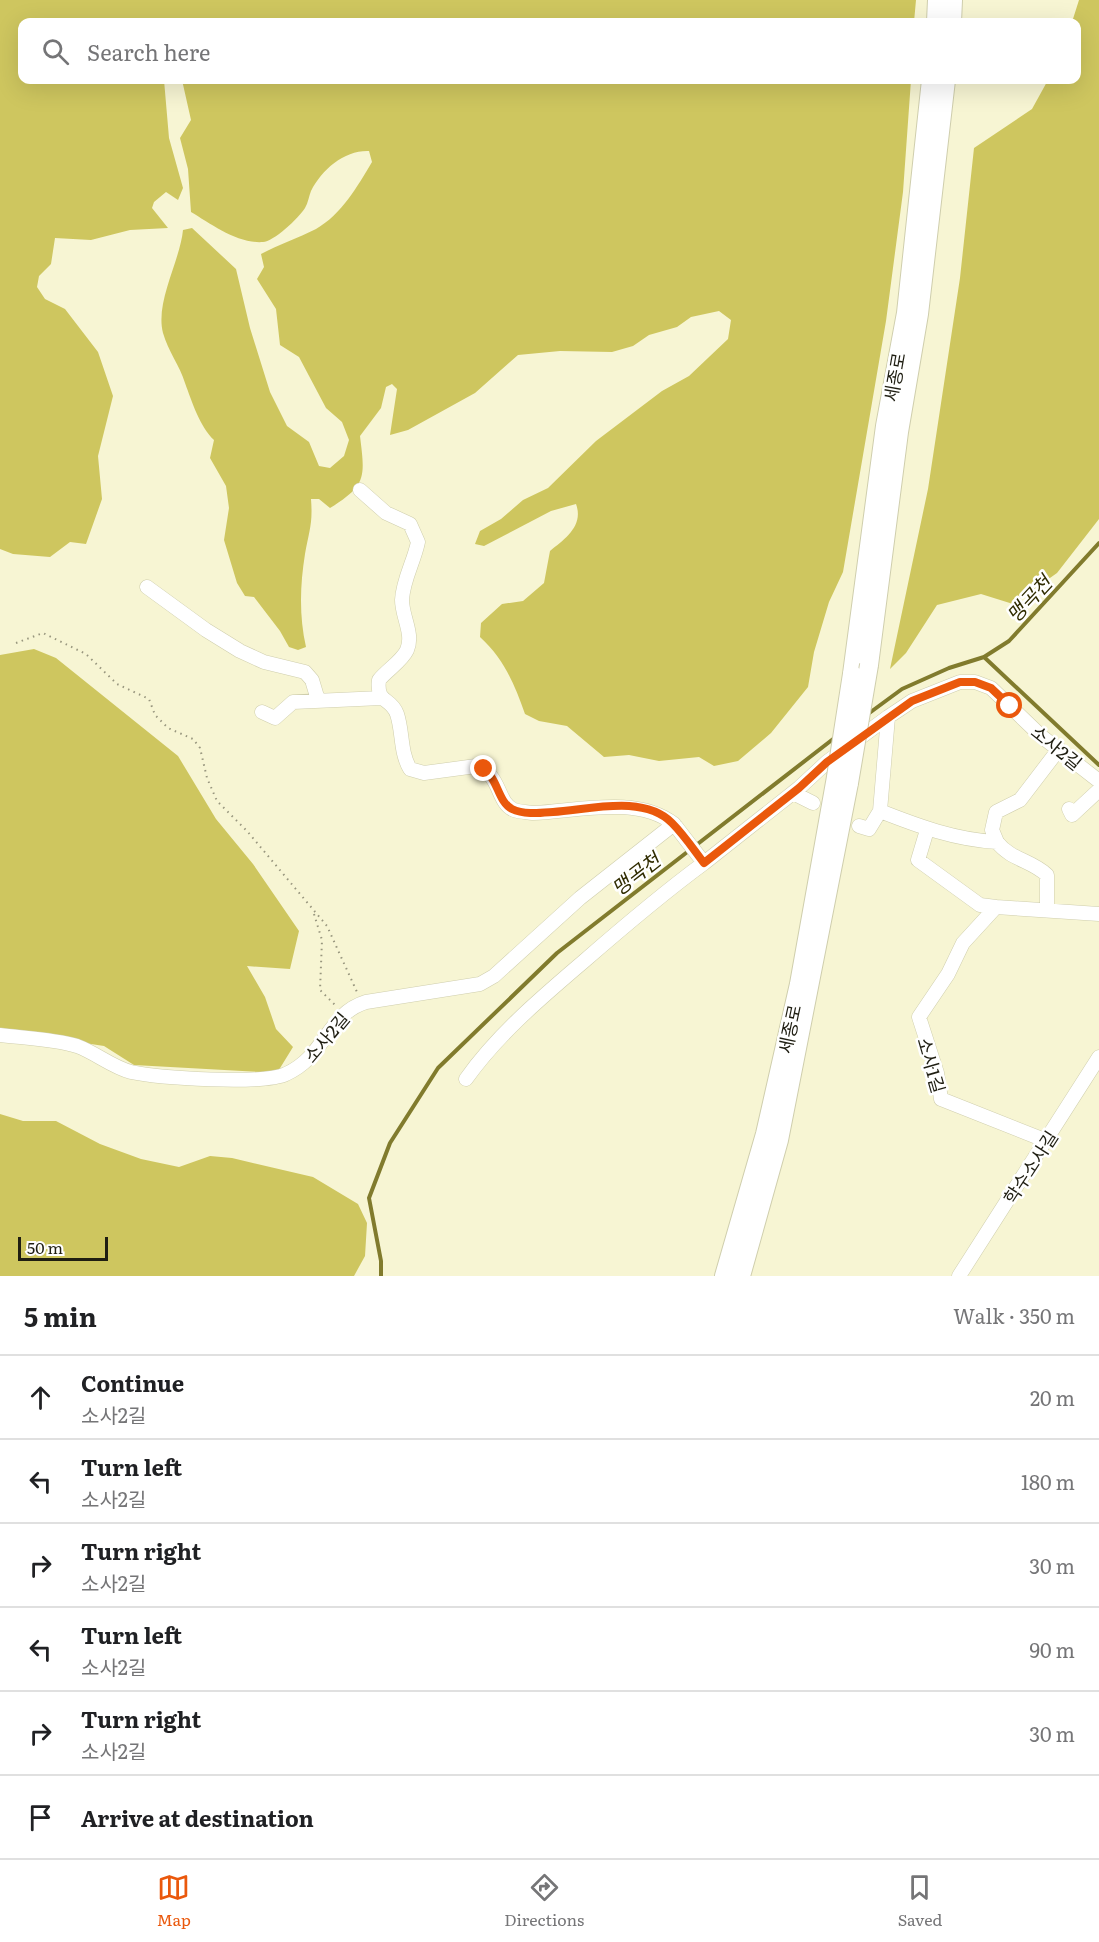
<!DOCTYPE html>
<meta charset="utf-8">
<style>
:root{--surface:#fff;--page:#f2f2f2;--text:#202124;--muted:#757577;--line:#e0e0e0;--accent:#ea580c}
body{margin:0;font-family:Literata,"Noto Sans KR",serif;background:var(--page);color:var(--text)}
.scale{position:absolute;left:18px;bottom:15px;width:90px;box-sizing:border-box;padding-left:6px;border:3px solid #1f1e12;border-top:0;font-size:16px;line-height:21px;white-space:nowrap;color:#1f1e12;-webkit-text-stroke:4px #fff;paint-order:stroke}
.stop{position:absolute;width:18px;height:18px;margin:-14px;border:4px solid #ea580c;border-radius:50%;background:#fff}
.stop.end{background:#ea580c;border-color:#fff;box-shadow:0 2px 6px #0008}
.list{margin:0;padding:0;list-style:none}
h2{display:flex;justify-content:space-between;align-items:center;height:78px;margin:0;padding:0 24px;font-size:26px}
h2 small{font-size:20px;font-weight:400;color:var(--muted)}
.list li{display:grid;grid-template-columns:39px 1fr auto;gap:18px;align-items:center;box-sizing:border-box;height:84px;padding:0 24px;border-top:2px solid var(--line)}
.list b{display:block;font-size:22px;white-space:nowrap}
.list p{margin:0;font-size:20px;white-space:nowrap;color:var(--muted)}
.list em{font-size:20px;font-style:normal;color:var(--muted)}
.icon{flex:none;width:33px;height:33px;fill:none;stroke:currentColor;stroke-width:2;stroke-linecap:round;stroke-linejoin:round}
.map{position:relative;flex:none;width:1099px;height:1276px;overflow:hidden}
.search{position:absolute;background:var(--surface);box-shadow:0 6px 24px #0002;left:18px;right:18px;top:18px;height:66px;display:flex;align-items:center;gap:15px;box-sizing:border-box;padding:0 21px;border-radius:12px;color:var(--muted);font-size:22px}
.sheet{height:582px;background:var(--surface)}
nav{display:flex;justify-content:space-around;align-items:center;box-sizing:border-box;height:84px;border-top:2px solid var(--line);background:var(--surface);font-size:16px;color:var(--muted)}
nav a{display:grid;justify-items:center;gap:3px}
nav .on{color:var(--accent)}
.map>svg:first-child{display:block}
.forest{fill:#cec65f}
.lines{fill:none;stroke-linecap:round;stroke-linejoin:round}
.stream{stroke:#817b2d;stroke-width:4}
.minor-casing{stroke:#cfcead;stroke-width:15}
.major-casing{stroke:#cfcead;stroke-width:20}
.path{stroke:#98967e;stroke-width:2;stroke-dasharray:1.5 4.5;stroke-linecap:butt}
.minor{stroke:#fff;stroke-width:14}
.major{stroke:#fff;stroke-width:18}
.major-bridge-casing{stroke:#cfcead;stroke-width:20;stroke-linecap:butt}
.major-bridge{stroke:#fff;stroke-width:18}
.route{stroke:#ea580c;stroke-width:8}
.labels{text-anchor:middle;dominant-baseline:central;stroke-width:5;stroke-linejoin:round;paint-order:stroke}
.street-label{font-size:18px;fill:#1f1e12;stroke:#fff}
.water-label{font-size:20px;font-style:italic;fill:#302c00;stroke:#fff}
</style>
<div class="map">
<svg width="1099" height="1276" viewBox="0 0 1099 1276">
<rect width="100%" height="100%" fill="#f7f5d3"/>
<!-- forest -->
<path class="forest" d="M0 0H916L914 22H22V80H164L169 138 183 188 178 200 166 192 154 202 152 208 168 228 130 230 91 240 55 238 51 264 39 276 37 287 45 299 65 309 98 352 113 396 98 456 102 499 86 544 70 542 50 557 13 554 0 549Z
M1079 0H1099V519L1057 573 1013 604 981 594 937 605 906 653 890 669 928 489 960 278 974 148 1032 109 1048 80H1076V22H1072Z
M182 80H911L903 192 886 321 843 572 829 602 814 652 808 687 771 733 738 761 714 766 699 757 659 761 629 755 604 757 567 726 539 721 525 714C514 683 504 659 480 637L481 623 502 604 523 601 544 583 550 551C565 539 584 526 576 504L551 511 484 546 475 544 480 531 501 519 523 500 548 488 596 441 662 391 689 376 728 339 731 320 719 311 691 317 677 327 649 335 633 346 612 352 560 351 518 355 475 393 408 430 390 435 397 389 392 384 386 387 381 408 360 436C365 477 367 485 330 508L319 499H311C313 524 309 531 305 554 300 585 299 616 306 647L298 650 289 647 280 631 254 597 245 596 237 583 224 540 229 508 226 486 210 458 214 440C200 427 192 402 185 383 180 366 168 351 163 333 155 302 180 261 183 230L192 228 236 269 250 328 270 392 287 426 309 442 319 466 330 468 344 456 349 440 342 422 326 408 299 357 280 345 276 309 257 279 264 267 261 254C278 245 298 238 316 229 342 214 357 187 372 162L369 151C345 150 322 169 311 191 309 196 308 203 305 208 299 218 273 242 263 242 238 244 211 224 191 212L188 169 180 138 191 120Z
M34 649 56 658 178 756 216 819 253 864 299 931 290 969 247 966 265 997 276 1029 293 1047 277 1073 134 1065 104 1046 0 1030V655Z
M0 1114 23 1121H56L100 1144 141 1159 179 1167 210 1156 232 1158 313 1177 358 1204 367 1223 365 1256 354 1276H0Z"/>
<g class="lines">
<!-- stream -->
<path class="stream" d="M984 657 1099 765
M868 714 902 689 949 668 984 657 1009 641 1099 543
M381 1276V1261L369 1198 390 1143 438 1068 557 953 837 736"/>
<defs>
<path id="minor" d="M360 490 386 513 410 524 418 542C414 562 403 579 402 600 402 617 414 634 407 650 402 661 387 670 379 680 376 704 391 697 397 714 403 732 400 752 410 769L424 773 476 766C502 775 496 802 514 810 520 812 527 812 533 813 578 811 637 795 674 824
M147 587 206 630 240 651 264 662 305 672 312 680 318 700
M262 712 275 718 293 702 381 698
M793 793 813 803
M1069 809 1072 815 1099 790
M880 811C918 826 956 840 997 842 1011 860 1031 860 1047 875V910
M859 826 869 829 880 811 888 717
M927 830 918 860 980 905 996 907
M997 842 992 830 996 812 1020 800 1059 749
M0 1035C25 1038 54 1039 77 1046 96 1053 112 1067 131 1072 159 1078 263 1085 286 1074 326 1056 327 1014 366 1002L480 984 494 976 580 898 674 824 704 863 799 788 827 762 888 717 912 701 960 682H975L991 688 1041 736 1099 781
M466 1079C498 1034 541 998 583 962 622 928 662 894 704 863
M1047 1141 941 1099 937 1073 919 1017 948 974 963 943 996 907 1099 914
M959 1276 1099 1057"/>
<path id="major" d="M936 22 937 0
M952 22 953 0
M869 665 899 432 919 314 946 80
M852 674 885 426 906 313 931 80
M724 1276 765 1134 799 984 836 777
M741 1276 779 1140 849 783"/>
</defs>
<!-- minor casing -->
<use href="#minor" class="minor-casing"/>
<!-- major casing -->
<use href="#major" class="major-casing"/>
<!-- path -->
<path class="path" d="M16 643 43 633 86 654 117 684 149 699 155 715 168 728 193 739 200 748 207 778 217 801 247 831 327 926 357 992
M314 914 322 940 320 990 335 1005"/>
<!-- minor -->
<use href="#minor" class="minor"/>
<!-- major -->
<use href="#major" class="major"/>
<defs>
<path id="major-bridge" d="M836 777 852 674
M849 783 869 665"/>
</defs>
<!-- major-bridge casing -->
<use href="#major-bridge" class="major-bridge-casing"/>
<!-- major-bridge -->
<use href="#major-bridge" class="major-bridge"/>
</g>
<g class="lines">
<!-- route -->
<path class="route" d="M484 769C498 779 498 802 512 809 524 815 540 813 553 812 589 810 643 794 672 823 684 835 694 850 704 863L799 788 827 762 912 701 960 682H975L991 688 1010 706"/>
</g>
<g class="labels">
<!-- street labels -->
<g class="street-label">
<text transform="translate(894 377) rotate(-80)">세종로</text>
<text transform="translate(1057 747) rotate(39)">소사2길</text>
<text transform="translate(789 1029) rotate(-78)">세종로</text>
<text transform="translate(326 1037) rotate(-50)">소사2길</text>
<text transform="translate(932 1065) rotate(74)">소사1길</text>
<text transform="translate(1030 1167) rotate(-57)">학수소사길</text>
</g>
<!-- water labels -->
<g class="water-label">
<text transform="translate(1028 598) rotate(-47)">맹곡천</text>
<text transform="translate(635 873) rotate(-38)">맹곡천</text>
</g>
</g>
</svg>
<div class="scale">50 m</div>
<div class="stop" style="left:1010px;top:706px"></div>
<div class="stop end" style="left:484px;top:769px"></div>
<div class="search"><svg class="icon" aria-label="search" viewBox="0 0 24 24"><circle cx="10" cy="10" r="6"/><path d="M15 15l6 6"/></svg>Search here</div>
</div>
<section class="sheet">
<h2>5 min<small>Walk · 350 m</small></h2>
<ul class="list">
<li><svg class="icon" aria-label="ahead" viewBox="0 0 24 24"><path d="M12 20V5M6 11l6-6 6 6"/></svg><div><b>Continue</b><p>소사2길</p></div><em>20 m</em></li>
<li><svg class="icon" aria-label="left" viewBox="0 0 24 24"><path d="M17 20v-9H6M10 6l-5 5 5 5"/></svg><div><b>Turn left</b><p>소사2길</p></div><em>180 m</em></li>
<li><svg class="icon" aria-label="right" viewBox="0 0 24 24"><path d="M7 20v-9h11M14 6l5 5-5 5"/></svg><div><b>Turn right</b><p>소사2길</p></div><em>30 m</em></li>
<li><svg class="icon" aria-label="left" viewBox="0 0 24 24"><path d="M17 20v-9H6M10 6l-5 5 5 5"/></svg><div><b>Turn left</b><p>소사2길</p></div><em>90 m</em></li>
<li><svg class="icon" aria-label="right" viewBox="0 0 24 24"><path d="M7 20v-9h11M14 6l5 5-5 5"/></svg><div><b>Turn right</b><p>소사2길</p></div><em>30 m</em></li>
<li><svg class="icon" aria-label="arrive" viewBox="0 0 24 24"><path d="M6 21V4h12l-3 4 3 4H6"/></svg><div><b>Arrive at destination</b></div></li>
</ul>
</section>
<nav>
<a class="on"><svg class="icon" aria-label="map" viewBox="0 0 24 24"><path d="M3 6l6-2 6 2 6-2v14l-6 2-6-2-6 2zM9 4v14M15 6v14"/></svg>Map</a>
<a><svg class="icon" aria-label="directions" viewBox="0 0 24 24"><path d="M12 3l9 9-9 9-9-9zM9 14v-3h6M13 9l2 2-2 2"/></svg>Directions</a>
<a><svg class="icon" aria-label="saved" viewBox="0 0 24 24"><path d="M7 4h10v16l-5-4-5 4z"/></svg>Saved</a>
</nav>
